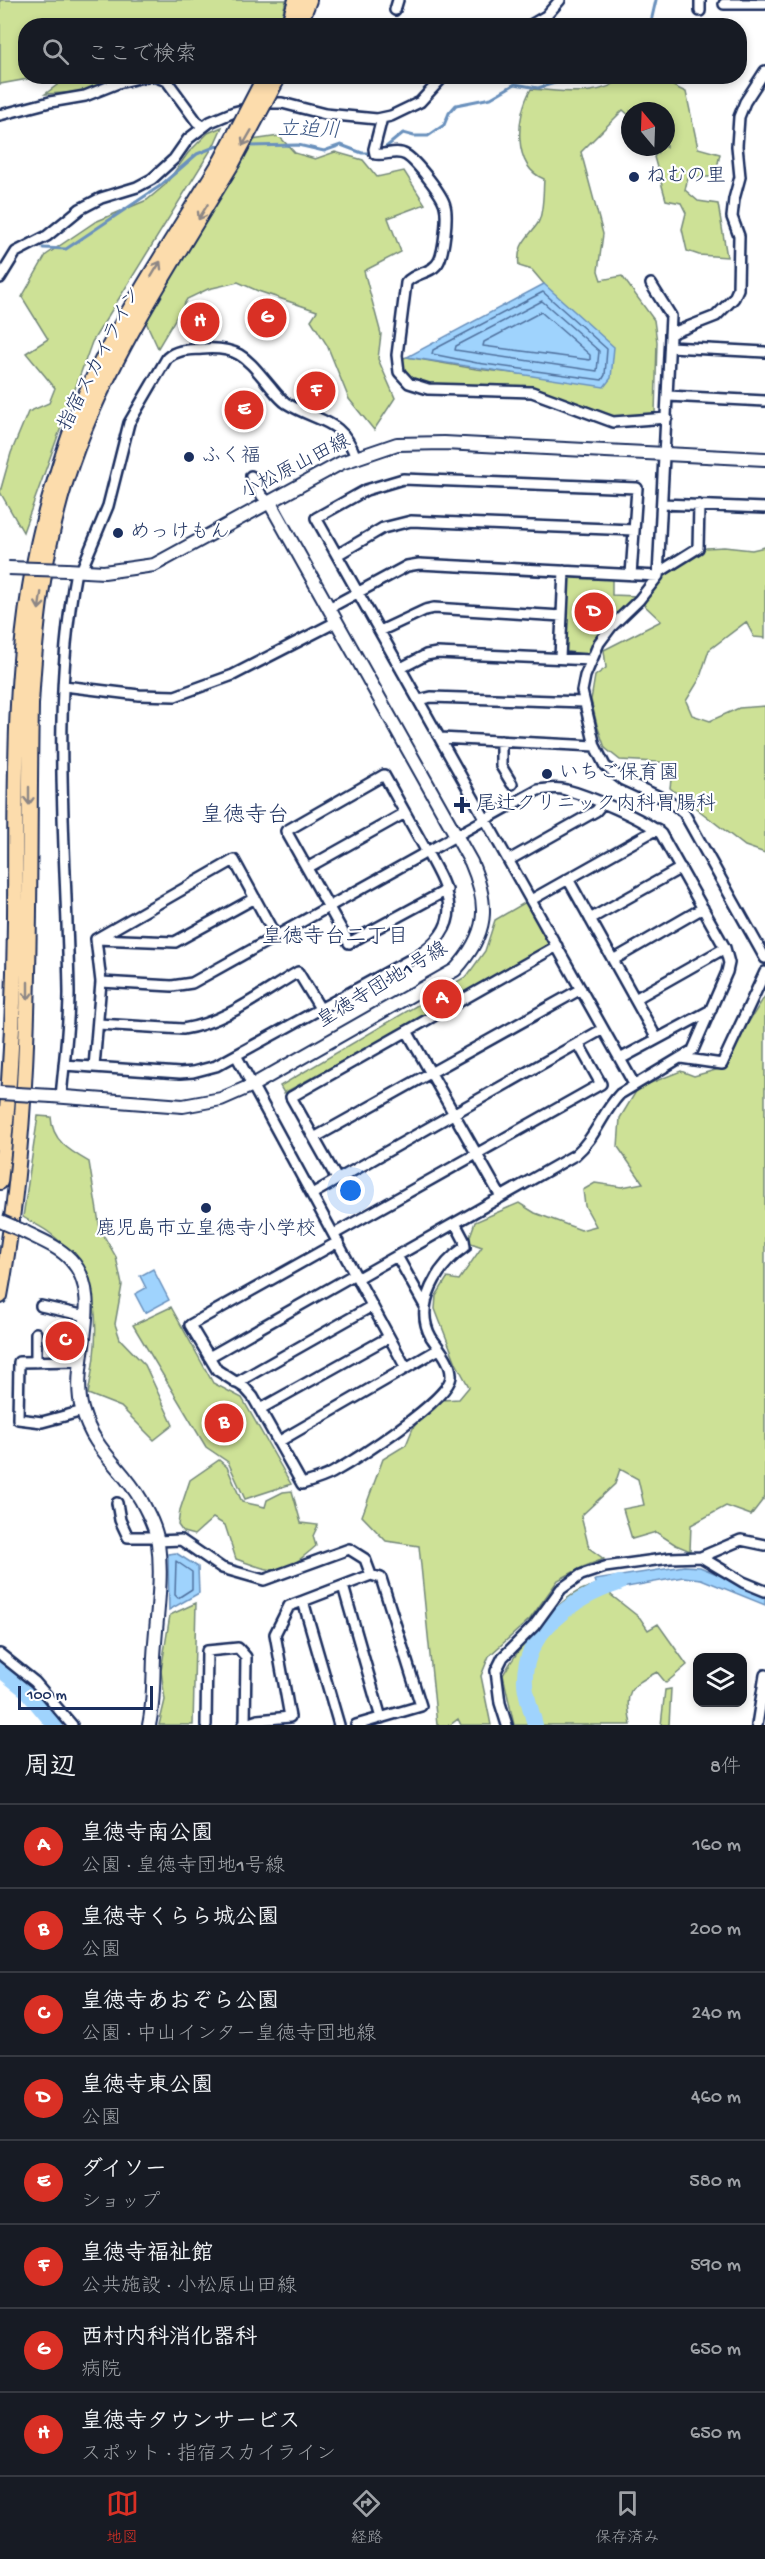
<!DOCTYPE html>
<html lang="ja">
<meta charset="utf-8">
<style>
:root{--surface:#171b24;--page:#242831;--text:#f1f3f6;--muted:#9ea1a6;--line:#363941;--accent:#d93025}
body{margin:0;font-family:"Gochi Hand","Klee One",sans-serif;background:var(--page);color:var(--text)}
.controls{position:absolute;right:18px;bottom:18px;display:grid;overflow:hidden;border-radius:12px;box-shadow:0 3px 9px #0003}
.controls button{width:54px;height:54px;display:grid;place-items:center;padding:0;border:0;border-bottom:2px solid var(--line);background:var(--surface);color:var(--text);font:30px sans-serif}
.compass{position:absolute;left:621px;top:102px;width:54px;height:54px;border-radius:50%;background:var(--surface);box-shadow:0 3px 9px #0003;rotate:341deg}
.scale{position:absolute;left:18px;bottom:15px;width:135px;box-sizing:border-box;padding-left:6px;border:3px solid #1b2f5e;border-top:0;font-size:16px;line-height:21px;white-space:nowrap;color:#1b2f5e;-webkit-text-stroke:4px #fff;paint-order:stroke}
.you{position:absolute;left:351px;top:1191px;width:21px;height:21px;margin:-15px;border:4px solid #fff;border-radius:50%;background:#1a73e8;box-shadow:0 0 0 9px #1a73e833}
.badge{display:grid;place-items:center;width:39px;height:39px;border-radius:50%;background:var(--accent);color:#fff;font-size:20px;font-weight:700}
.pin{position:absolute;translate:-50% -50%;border:3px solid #fff;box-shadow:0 2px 6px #0006}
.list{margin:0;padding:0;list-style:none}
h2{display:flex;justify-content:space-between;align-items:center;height:78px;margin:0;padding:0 24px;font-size:26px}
h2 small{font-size:20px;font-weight:400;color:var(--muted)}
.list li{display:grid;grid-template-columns:39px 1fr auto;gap:18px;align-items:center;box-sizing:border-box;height:84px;padding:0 24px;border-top:2px solid var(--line)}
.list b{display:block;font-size:22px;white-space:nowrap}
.list p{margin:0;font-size:20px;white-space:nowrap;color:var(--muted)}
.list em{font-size:20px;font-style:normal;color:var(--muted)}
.icon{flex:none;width:33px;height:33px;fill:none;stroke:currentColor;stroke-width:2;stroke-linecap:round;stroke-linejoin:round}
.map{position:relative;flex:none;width:765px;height:1725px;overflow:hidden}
.search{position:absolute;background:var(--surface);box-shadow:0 3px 9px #0003;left:18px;right:18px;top:18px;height:66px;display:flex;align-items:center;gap:15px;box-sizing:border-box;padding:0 21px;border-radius:24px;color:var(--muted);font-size:22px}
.sheet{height:750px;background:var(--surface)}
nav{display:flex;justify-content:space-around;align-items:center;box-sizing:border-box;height:84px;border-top:2px solid var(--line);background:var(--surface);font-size:16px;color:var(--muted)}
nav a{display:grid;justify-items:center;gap:3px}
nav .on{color:var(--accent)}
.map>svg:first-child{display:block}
.green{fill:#cde196;stroke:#74887a;stroke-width:1.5}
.water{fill:#9fd3fd;stroke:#6a91bd;stroke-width:1.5}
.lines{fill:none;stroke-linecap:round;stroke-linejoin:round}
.shore{stroke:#50719e;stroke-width:1.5}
.stream{stroke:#6a91bd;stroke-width:3}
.river{stroke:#9fd3fd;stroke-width:16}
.street-casing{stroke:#1b2f5e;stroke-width:14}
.secondary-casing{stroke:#1b2f5e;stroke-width:16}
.primary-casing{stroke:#1b2f5e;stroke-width:18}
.street{stroke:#fff;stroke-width:9}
.secondary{stroke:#fff;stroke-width:12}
.primary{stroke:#fcdcac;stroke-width:14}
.secondary-bridge-casing{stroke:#1b2f5e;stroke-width:16;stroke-linecap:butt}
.primary-bridge-casing{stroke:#1b2f5e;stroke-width:18;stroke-linecap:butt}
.secondary-bridge{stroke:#fff;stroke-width:12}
.primary-bridge{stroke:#fcdcac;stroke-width:14}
.oneway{stroke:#8c8685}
.poi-dot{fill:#1b2f5e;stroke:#fff;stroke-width:2}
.labels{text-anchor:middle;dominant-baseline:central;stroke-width:4.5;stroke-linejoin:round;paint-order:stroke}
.poi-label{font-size:20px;fill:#1b2f5e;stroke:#fff;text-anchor:start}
.street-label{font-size:20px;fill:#1b2f5e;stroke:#fff}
.water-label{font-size:21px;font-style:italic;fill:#3c5886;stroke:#fff}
.neighbourhood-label{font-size:21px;fill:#1b2f5e;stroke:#fff}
.quarter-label{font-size:22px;fill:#1b2f5e;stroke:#fff}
</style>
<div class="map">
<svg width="765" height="1725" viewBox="0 0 765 1725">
<rect width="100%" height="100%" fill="#fff"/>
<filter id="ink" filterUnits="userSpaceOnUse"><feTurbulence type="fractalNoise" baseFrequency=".0167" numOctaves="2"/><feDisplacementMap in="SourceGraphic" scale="12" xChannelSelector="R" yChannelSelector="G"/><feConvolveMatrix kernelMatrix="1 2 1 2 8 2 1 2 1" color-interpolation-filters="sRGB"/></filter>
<g filter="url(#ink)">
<!-- green -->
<path class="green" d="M0 0H286L280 25 26 26V76L39 77 0 84Z
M626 76 670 77 673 86 686 92 698 148 720 154 715 177H688L685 190 698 201 718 204 727 257 699 255 687 251 682 229 686 213 681 203 666 200 654 157 658 152 656 147H666V111H630V116L623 110 581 152 603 234 598 271 601 280 622 276 654 320 657 342 655 413 614 420 530 392 431 387 397 376 392 361 407 357 476 369 549 377 544 284 532 270 519 266C516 244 529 237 538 223 544 212 543 191 544 179 512 166 516 115 531 89 564 91 599 99 626 76Z
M68 77H128L83 92 45 94Z
M222 127 214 145 92 342 23 532 0 492 11 453 28 412 49 403 55 388 26 353 48 339 22 297 46 255 95 222 147 200 165 185 188 153 208 133Z
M279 136 295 153 315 159 335 152 363 160 377 177 404 171 425 204 388 218 401 252 364 271 381 334 378 359 395 398 374 430 349 399 327 345 311 320 317 311 258 291 238 282 208 289 187 299 158 348 145 320 252 140Z
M724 547 752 550 765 547V638L754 637 746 622 709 650 699 680 686 701 692 715 710 721 739 708 765 706V853L745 846 670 788 673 763 620 760 605 748 597 725 591 700 595 676 606 668 604 650 661 621 644 605 646 597 658 581 706 548Z
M571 576 610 577 612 579V595L637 596 588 655 564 651 568 578Z
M526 902 549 945 548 948 284 1093 280 1086 467 976 485 951 495 920Z
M765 996V1497L751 1515 726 1506 691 1525 690 1551 676 1545 656 1532 632 1539 623 1509 644 1505 638 1479 620 1469 615 1484 581 1516 589 1548 604 1559 583 1567 558 1580 530 1619 489 1656 481 1676 491 1725H461L458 1719 450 1725H437L419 1546 386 1541 362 1516 383 1459 406 1445 413 1428 422 1416 442 1400 459 1399 469 1387 456 1363 435 1309 436 1296 447 1278 459 1280 482 1247 468 1242 475 1222 519 1203 535 1213 581 1230 596 1226 585 1206 583 1190 595 1183 622 1187 643 1183 618 1147 620 1118 638 1088 681 1071 694 1076 719 1069Z
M38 1116 51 1117C52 1141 70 1151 89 1162L100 1229 116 1257 122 1285 115 1324 120 1339 145 1365 173 1425 154 1440 121 1407 88 1394C100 1334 105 1276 51 1234 43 1227 32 1223 23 1217Z
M171 1307 213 1383 242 1398 291 1484 245 1499 228 1462 206 1447 133 1325Z
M57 1324H75L69 1359 59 1352Z
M219 1460 227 1467 242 1502 265 1507 267 1500 283 1492 292 1491 301 1523 318 1525 313 1536 316 1546C280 1577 279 1574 236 1559L225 1525 213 1518 194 1535 183 1532 178 1525 180 1510 190 1480Z
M608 1581 611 1595 640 1618 648 1630 658 1624 687 1665 666 1683 657 1672C627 1688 625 1691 631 1725H514L503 1675C518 1649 551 1607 577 1592 586 1587 599 1584 608 1581Z
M196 1603 193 1725H159L165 1700 161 1671 170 1615Z
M671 1689 669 1725H661L665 1690Z"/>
<!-- water -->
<path class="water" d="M544 284 614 347 611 378 604 387 407 357Z
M153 1269 169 1300 145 1313 135 1294 146 1288 140 1276Z
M176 1553 198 1567 199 1593 169 1610 168 1554Z
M684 1566 700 1567 765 1594V1605L701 1579 683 1577 599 1592 595 1580Z"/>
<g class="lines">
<!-- shore -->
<path class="shore" d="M543 292 607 349 605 375 602 380 477 363 432 354 433 350Z
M542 301 599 351 597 371 455 350 456 346Z
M541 312 590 355V360L483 346 484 342Z
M176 1561 192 1572V1589L178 1598 175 1595Z"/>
<!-- stream -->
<path class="stream" d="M650 26 656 0
M246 146 298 145 324 151 341 145 362 153H374
M380 152 403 133 414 136H428L444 125 449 113 456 105 491 98 515 84 538 88 578 76
M43 248 66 249 160 186 197 154 217 146H224"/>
<!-- river -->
<path class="river" d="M0 1669 25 1689 55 1725
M535 1725C532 1712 526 1697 525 1684 522 1631 576 1597 619 1583"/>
<defs>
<path id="street" d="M700 0V11
M724 4H765
M395 10 398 0
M529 26 546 16 560 0
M153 76 167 81 197 122 203 126
M0 115 50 102 85 96 118 83 147 76
M382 118 374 149 375 154C385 156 396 149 406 155 416 161 443 195 445 206 448 216 444 251 439 261 433 274 414 272 406 283L397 355 399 372 409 383 428 389 532 392 613 422 667 418
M0 278 16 252 47 236 80 209 101 198 137 187 152 179 174 159 188 139 210 122 234 112 269 103H282L325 114 377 119 391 116 420 102 444 76
M651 284 671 316 658 576 639 600 611 627 599 643 585 676 582 691 595 746 605 766 623 780 671 802 684 813 765 958
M670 334 716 316 734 298 738 289 739 236 732 217 734 199 740 177 737 146 739 117 745 102 765 71
M670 347 765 352
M668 396 765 401
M251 476 262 496 270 503
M662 504 765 508
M337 555 383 528 411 521 634 530
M81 571 108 506 129 423 167 358C177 349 189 350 202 349 240 346 247 359 270 386 275 392 280 399 286 403 318 423 342 417 356 458
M658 573 698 548 699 505
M631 575 637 488 403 479 366 490 316 518 634 1084
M329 608 407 566 419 564 658 576
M380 631 425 610 434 608 562 616
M560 658 564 571
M401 668 426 655 437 653 592 660
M64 686 139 695 175 696 233 675 336 622
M419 700 431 697 584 702
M440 738 595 746
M501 741V766L512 784
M509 860 596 811 602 804
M307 868 405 813
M568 879 657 1039
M531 900 657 829
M590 919 681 868
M96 939 175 942 255 898
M613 960 703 908
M101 982 172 986 192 983 538 790C548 789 557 787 566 790 587 795 647 820 661 834L725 948 729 963 727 972 693 1050 620 1094C601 1114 597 1136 575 1155L358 1278
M635 999 725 948
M98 1024 183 1029C224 1023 262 993 298 972L321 1010
M407 1031 501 1197
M237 1057 406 1368
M681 1058 722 1064 765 972
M620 1059 711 1010
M64 1065 180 1073 193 1072 216 1066 415 957C470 923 447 889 423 845 410 822 397 798 384 775L286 831 349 943 447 890
M94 1067 101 982 96 939 234 860 276 937
M61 1097C64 1063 69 1027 69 993 67 853 50 710 76 571
M314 1138 581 989
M337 1179 291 1097 557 946
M312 1194 603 1029
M334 1234 601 1084 578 1043
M338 1242 190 1325 217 1370 245 1388 253 1397 302 1484C312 1481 323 1478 332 1473 355 1460 448 1401 451 1377 452 1362 439 1349 431 1337 413 1305 438 1265 465 1247L464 1240 455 1223
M397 1256 425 1306
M41 1306 86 1316
M36 1333V1362
M209 1357 355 1274
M79 1361 19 1362 18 1419 42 1422 83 1411
M236 1383 372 1306
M260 1409 389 1337
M278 1442 439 1349
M117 1503 120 1520 128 1537H156
M157 1541 181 1540 222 1568 264 1580 349 1549 365 1559 371 1575 381 1578 421 1706 356 1725
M701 1557 743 1582 765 1591
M343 1586 381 1718
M303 1601 371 1575
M0 1654 35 1682 72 1725
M206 1725 207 1651 238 1648 246 1657 245 1724
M243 1725 258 1720 290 1717 275 1634 289 1606 303 1601 339 1725
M507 1725 500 1703 496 1671 503 1657 534 1626 561 1589 581 1575 605 1567 670 1558 701 1557 741 1540 765 1545
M757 1725 765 1675"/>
<path id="secondary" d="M67 570 104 572 154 565 341 463 397 444 444 443 765 459
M52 1096 183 1106 221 1099 253 1085 455 970C488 934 490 906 471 862L270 503
M23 1231C38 1239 58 1246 70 1259 107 1297 69 1362 82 1409 94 1452 121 1465 141 1500 148 1513 156 1528 158 1543 163 1580 156 1619 154 1657 153 1679 154 1703 149 1725"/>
<path id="primary" d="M288 26 296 0
M299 26 309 0
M0 1182C10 1095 14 1007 15 920 16 780 10 640 48 504 61 459 76 411 98 368 134 297 179 230 221 161
M0 1296C36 1101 27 902 31 705 35 629 43 553 66 480 102 366 172 264 233 162"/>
</defs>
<!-- street casing -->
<use href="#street" class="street-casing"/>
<!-- secondary casing -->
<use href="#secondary" class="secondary-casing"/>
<!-- primary casing -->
<use href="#primary" class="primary-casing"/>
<!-- street -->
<use href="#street" class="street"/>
<!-- secondary -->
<use href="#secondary" class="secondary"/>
<!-- primary -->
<use href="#primary" class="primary"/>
<defs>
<path id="secondary-bridge" d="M8 568 67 570
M0 1093 52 1096
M0 1221 23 1231"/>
<path id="primary-bridge" d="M221 161 265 76
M233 162 279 76"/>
</defs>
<!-- secondary-bridge casing -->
<use href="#secondary-bridge" class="secondary-bridge-casing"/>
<!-- primary-bridge casing -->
<use href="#primary-bridge" class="primary-bridge-casing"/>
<!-- secondary-bridge -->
<use href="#secondary-bridge" class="secondary-bridge"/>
<!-- primary-bridge -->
<use href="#primary-bridge" class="primary-bridge"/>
</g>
<!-- one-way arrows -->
<defs><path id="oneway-shaft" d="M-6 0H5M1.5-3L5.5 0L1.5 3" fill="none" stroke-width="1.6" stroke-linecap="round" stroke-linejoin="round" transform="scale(1.5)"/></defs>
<g class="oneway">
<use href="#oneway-shaft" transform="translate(247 138) rotate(120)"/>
<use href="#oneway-shaft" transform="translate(203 212) rotate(121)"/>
<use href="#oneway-shaft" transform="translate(156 269) rotate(-59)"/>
<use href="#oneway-shaft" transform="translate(40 601) rotate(98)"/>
<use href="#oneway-shaft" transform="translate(29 796) rotate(90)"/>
<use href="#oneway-shaft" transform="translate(28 991) rotate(90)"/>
</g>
</g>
<!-- markers -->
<g class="poi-dot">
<circle cx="634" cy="177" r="6"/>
<circle cx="189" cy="457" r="6"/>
<circle cx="118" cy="533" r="6"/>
<circle cx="547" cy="774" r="6"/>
<path d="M459 796h6v6h6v6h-6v6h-6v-6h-6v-6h6z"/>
<circle cx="206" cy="1208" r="6"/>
</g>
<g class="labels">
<!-- poi labels -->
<g class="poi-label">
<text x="646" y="177">ねむの里</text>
<text x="201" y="457">ふく福</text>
<text x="130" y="533">めっけもん</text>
<text x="559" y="774">いちご保育園</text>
<text x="476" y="805">尾辻クリニック内科胃腸科</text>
<text x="206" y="1230" text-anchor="middle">鹿児島市立皇徳寺小学校</text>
</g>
<!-- street labels -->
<g class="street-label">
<text transform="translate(101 359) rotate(-63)">指宿スカイライン</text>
<text transform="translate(296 468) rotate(-27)">小松原山田線</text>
<text transform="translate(383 986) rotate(-31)">皇徳寺団地1号線</text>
</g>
<!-- water labels -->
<g class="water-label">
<text transform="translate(309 132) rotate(2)">立迫川</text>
</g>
<!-- neighbourhood labels -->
<g class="neighbourhood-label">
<text x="335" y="938">皇徳寺台二丁目</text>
</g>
<!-- quarter labels -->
<g class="quarter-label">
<text x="245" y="817">皇徳寺台</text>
</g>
</g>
</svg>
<div class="controls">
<button><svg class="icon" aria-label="layers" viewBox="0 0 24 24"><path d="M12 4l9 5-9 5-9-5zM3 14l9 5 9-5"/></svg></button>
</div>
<svg class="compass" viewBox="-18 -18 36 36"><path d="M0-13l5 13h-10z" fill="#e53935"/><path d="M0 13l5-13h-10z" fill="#9ea1a6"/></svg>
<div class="scale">100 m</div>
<div class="you"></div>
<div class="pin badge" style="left:442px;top:999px">A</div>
<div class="pin badge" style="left:224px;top:1423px">B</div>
<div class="pin badge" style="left:65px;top:1341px">C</div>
<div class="pin badge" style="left:594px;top:612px">D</div>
<div class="pin badge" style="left:244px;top:410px">E</div>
<div class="pin badge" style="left:316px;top:391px">F</div>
<div class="pin badge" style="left:267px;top:318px">G</div>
<div class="pin badge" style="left:200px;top:322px">H</div>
<div class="search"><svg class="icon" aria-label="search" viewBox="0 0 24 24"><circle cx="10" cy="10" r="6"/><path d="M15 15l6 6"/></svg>ここで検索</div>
</div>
<section class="sheet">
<h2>周辺<small>8件</small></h2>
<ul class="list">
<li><span class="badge">A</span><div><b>皇徳寺南公園</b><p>公園 · 皇徳寺団地1号線</p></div><em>160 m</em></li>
<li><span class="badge">B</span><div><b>皇徳寺くらら城公園</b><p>公園</p></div><em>200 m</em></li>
<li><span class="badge">C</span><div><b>皇徳寺あおぞら公園</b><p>公園 · 中山インター皇徳寺団地線</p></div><em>240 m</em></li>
<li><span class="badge">D</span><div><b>皇徳寺東公園</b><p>公園</p></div><em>460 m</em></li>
<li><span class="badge">E</span><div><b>ダイソー</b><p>ショップ</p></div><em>580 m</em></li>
<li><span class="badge">F</span><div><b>皇徳寺福祉館</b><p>公共施設 · 小松原山田線</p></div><em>590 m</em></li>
<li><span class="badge">G</span><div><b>西村内科消化器科</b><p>病院</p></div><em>650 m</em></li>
<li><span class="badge">H</span><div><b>皇徳寺タウンサービス</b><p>スポット · 指宿スカイライン</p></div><em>650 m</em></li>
</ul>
</section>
<nav>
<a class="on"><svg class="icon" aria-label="map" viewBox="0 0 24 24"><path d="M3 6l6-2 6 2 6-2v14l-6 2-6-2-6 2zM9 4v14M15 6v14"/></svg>地図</a>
<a><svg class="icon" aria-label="directions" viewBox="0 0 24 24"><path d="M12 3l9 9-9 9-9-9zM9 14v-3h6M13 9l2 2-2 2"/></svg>経路</a>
<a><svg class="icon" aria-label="saved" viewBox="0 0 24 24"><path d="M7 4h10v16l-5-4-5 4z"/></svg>保存済み</a>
</nav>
